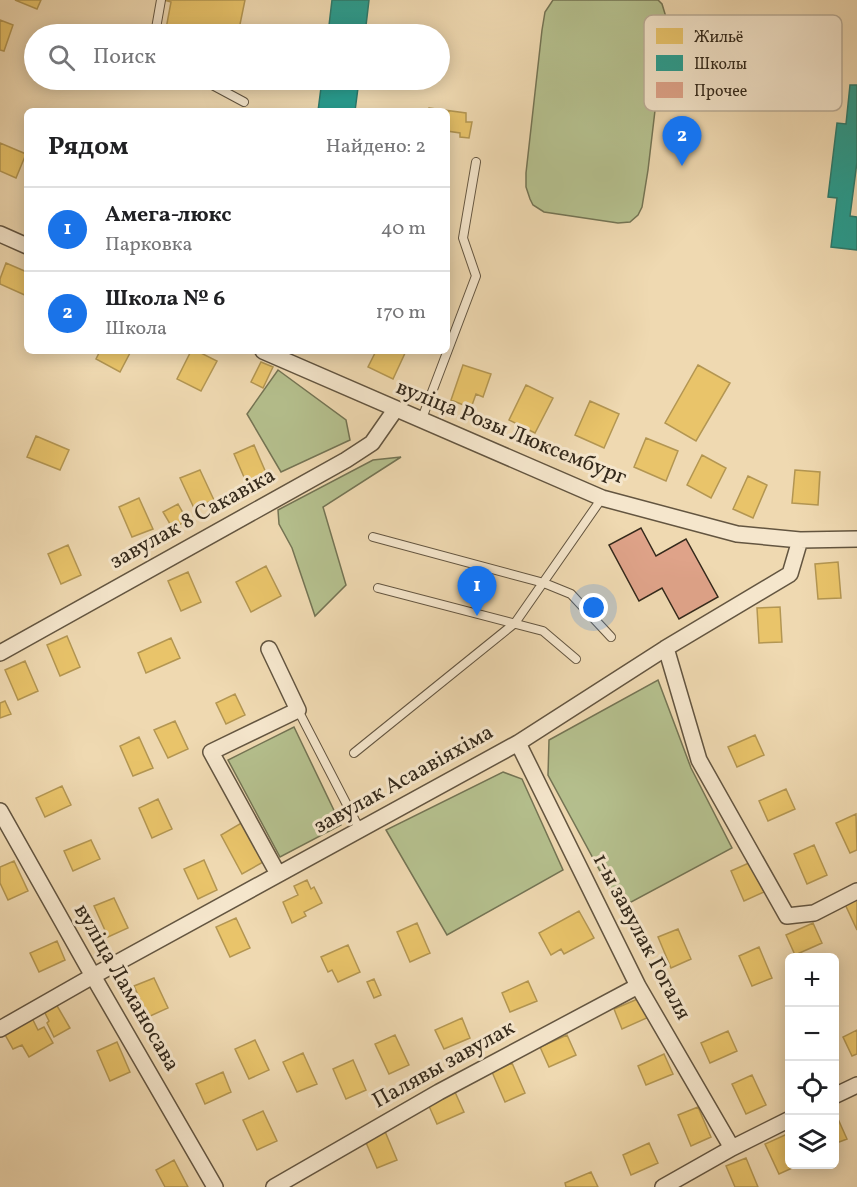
<!DOCTYPE html>
<html lang="ru">
<meta charset="utf-8">
<style>
:root{--surface:#fff;--page:#f2f2f2;--text:#202124;--muted:#757577;--line:#e0e0e0;--accent:#1a73e8}
body{margin:0;font-family:Vollkorn,serif;background:var(--page);color:var(--text)}
.controls{position:absolute;right:18px;bottom:18px;display:grid;overflow:hidden;border-radius:9px;box-shadow:0 3px 15px #0003}
.controls button{width:54px;height:54px;display:grid;place-items:center;padding:0;border:0;border-bottom:2px solid var(--line);background:var(--surface);color:var(--text);font:30px sans-serif}
.you{position:absolute;left:594px;top:608px;width:21px;height:21px;margin:-15px;border:4px solid #fff;border-radius:50%;background:#1a73e8;box-shadow:0 0 0 9px #1a73e833}
.badge{display:grid;place-items:center;width:39px;height:39px;border-radius:50%;background:var(--accent);color:#fff;font-size:20px;font-weight:700}
.pin{position:absolute;translate:-50% -50px;filter:drop-shadow(0 2px 3px #0008)}
.pin::after{content:'';position:absolute;top:32px;width:21px;height:18px;background:inherit;clip-path:polygon(0 0,100% 0,50% 100%)}
.list{margin:0;padding:0;list-style:none}
h2{display:flex;justify-content:space-between;align-items:center;height:78px;margin:0;padding:0 24px;font-size:26px}
h2 small{font-size:20px;font-weight:400;color:var(--muted)}
.list li{display:grid;grid-template-columns:39px 1fr auto;gap:18px;align-items:center;box-sizing:border-box;height:84px;padding:0 24px;border-top:2px solid var(--line)}
.list b{display:block;font-size:22px;white-space:nowrap}
.list p{margin:0;font-size:20px;white-space:nowrap;color:var(--muted)}
.list em{font-size:20px;font-style:normal;color:var(--muted)}
.icon{flex:none;width:33px;height:33px;fill:none;stroke:currentColor;stroke-width:2;stroke-linecap:round;stroke-linejoin:round}
.map{position:relative;flex:none;width:857px;height:1187px;overflow:hidden}
.search{position:absolute;background:var(--surface);box-shadow:0 3px 15px #0003;left:24px;top:24px;width:426px;height:66px;display:flex;align-items:center;gap:15px;box-sizing:border-box;padding:0 21px;border-radius:33px;color:var(--muted);font-size:22px}
.panel{position:absolute;background:var(--surface);box-shadow:0 3px 15px #0003;left:24px;top:108px;width:426px;height:246px;border-radius:9px}
.map>svg:first-child{display:block}
.green{fill:#b5c08e;stroke:#747454;stroke-width:1.5}
.homes{fill:#e9c46a;stroke:#b39652;stroke-width:1.5}
.schools{fill:#2a9d8f;stroke:#2d7a6c;stroke-width:1.5}
.building{fill:#dfa389;stroke:#34291b;stroke-width:1.5}
.lines{fill:none;stroke-linecap:round;stroke-linejoin:round}
.lane-casing{stroke:#635540;stroke-width:10}
.street-casing{stroke:#635540;stroke-width:18}
.lane{stroke:#f5e6cc;stroke-width:8}
.street{stroke:#f5e6cc;stroke-width:15}
.labels{text-anchor:middle;dominant-baseline:central;stroke-width:6;stroke-linejoin:round;paint-order:stroke}
.street-label{font-size:22px;fill:#34291b;stroke:#f5e6cc}
.key{fill:#f5e6cc;stroke:#bbad97;stroke-width:1.5}
.key-label{font-size:16px;fill:#34291b}
</style>
<div class="map">
<svg width="857" height="1187" viewBox="0 0 857 1187">
<rect width="100%" height="100%" fill="#efd9b1"/>
<filter id="stains"><feTurbulence type="fractalNoise" baseFrequency=".00333" numOctaves="4"/><feColorMatrix values="0 0 0 0 .2 0 0 0 0 .09 0 0 0 0 .02 0 0 0 .5 -.17"/></filter>
<radialGradient id="worn" r=".72"><stop offset=".6" stop-color="#630" stop-opacity="0"/><stop offset="1" stop-color="#630" stop-opacity=".3"/></radialGradient>
<!-- green -->
<path class="green" d="M553 0H658L662 4 666 17 648 170 642 207 638 215 630 222 618 223 544 212 533 205 530 199 526 187V173L542 30 545 12Z
M278 370 346 420 350 440 281 472 247 414Z
M401 457 323 507 346 585 315 616 292 548 279 524 278 510 373 460Z
M658 680 691 768 732 848 620 908 548 775 549 740Z
M294 727 341 825 280 857 228 760Z
M503 772 522 779 563 870 447 935 386 830Z"/>
<!-- homes -->
<path class="homes" d="M15 0H41L37 9Z
M164 0H245L238 34H165L171 2Z
M0 20 13 25 4 51 0 50Z
M429 108 466 113V122H472L469 138 460 137V133L447 131V111H429Z
M0 143 26 154 16 178 0 171Z
M6 263 27 272V296L0 284V279Z
M100 351H131L120 372 96 359Z
M191 351H197L217 361 201 391 177 379Z
M376 351H406L393 379 368 367Z
M261 362 273 367 263 388 251 382Z
M463 365 491 374 483 397 476 394 471 408 451 400Z
M698 365 730 383 696 441 665 423Z
M526 385 553 398 535 433 509 420Z
M590 401 619 414 604 448 575 435Z
M36 436 69 450 60 470 27 457Z
M646 438 678 451 666 481 634 467Z
M254 445 267 475 247 484 234 454Z
M702 455 726 468 711 498 687 485Z
M200 470 214 500 194 508 180 478Z
M795 470 820 472 818 505 792 503Z
M748 476 767 485 753 518 733 509Z
M139 498 153 529 132 537 119 507Z
M178 504 187 520 173 529 163 512Z
M68 545 81 575 61 584 48 554Z
M838 562 841 598 818 599 815 564Z
M266 566 281 596 251 612 236 582Z
M188 572 201 602 181 611 168 581Z
M780 607 782 642 759 643 757 608Z
M67 636 80 667 60 676 47 645Z
M171 638 180 658 146 673 138 653Z
M25 661 38 691 18 700 5 670Z
M235 694 245 715 226 724 216 703Z
M5 701 11 714 0 718V703Z
M175 721 188 749 168 758 154 730Z
M755 735 764 755 737 767 728 747Z
M139 737 153 768 133 776 120 746Z
M62 786 71 805 45 817 36 798Z
M786 789 795 809 768 821 759 801Z
M158 799 172 829 152 838 139 808Z
M856 814 857 850 850 853 836 823Z
M243 822 265 861 242 874 221 835Z
M91 840 100 859 73 871 64 851Z
M814 845 827 875 807 884 794 854Z
M204 860 217 890 198 899 184 869Z
M14 861 28 891 8 900 0 883V867Z
M751 862 764 892 744 901 731 871Z
M307 880 311 889 314 887 322 903 304 912 306 916 292 923 283 902 298 895 294 886Z
M857 896V930L844 902Z
M114 898 128 928 108 937 94 906Z
M579 911 594 938 564 954 561 949 551 955 539 933Z
M236 918 250 948 230 957 216 927Z
M417 923 430 953 410 962 397 932Z
M813 923 822 943 795 955 786 935Z
M678 929 691 959 671 968 658 937Z
M57 941 65 960 39 972 30 953Z
M348 945 360 972 338 982 332 970 328 972 321 957Z
M759 947 772 978 752 986 739 956Z
M154 978 168 1008 148 1017 134 986Z
M374 979 381 995 374 998 367 982Z
M528 981 537 1001 510 1012 502 993Z
M640 998 649 1017 622 1029 614 1009Z
M56 1004 70 1028 54 1037 47 1023 49 1021 44 1011Z
M31 1016 38 1030 44 1027 53 1043 29 1057 22 1045 13 1049 3 1031Z
M462 1018 470 1038 444 1049 435 1030Z
M857 1030V1054L852 1056 843 1037Z
M728 1031 737 1051 710 1063 701 1043Z
M395 1035 409 1065 389 1074 375 1044Z
M567 1035 576 1055 549 1067 540 1047Z
M255 1040 269 1070 249 1079 235 1049Z
M117 1042 130 1072 110 1081 97 1051Z
M303 1053 317 1084 297 1092 283 1062Z
M664 1054 673 1074 646 1085 638 1066Z
M353 1060 366 1090 346 1099 333 1069Z
M512 1063 525 1093 505 1102 492 1072Z
M223 1072 231 1092 205 1104 196 1084Z
M752 1075 766 1105 746 1114 732 1084Z
M455 1092 464 1112 437 1124 428 1104Z
M698 1107 711 1137 691 1146 678 1115Z
M834 1110 847 1139 834 1144Z
M263 1111 277 1141 257 1150 243 1120Z
M384 1129 397 1160 377 1168 364 1138Z
M785 1135 790 1144V1164L799 1165 779 1174 765 1144Z
M649 1143 658 1163 631 1175 623 1155Z
M746 1158 758 1187H735L726 1166Z
M174 1160 188 1187H165L156 1170Z
M591 1172 598 1187H566L565 1183Z"/>
<!-- schools -->
<path class="schools" d="M332 0H369L365 34H328Z
M322 80H359L355 111H318Z
M850 85H857V162L850 216 857 217V250L831 247 837 198 828 197 837 123 846 124Z"/>
<!-- building -->
<path class="building" d="M641 528 656 556 686 539 718 597 679 619 662 588 639 601 609 545Z"/>
<g class="lines">
<defs>
<path id="lane" d="M155 34 161 0
M203 80 244 102
M421 421 476 276 463 238 476 162
M373 537 544 583 571 594 611 637
M378 588 543 631 576 659
M298 710 360 830
M354 753 515 623 602 498"/>
<path id="street" d="M0 234 27 246
M263 351 602 498 737 534 800 540 857 539
M666 648 699 760 787 916 814 913 857 891
M269 649 298 710 211 752 278 874
M0 653 346 460 372 443 395 410
M518 743 638 986 732 1148
M0 811 93 976 215 1187
M0 1029 93 976 518 743 666 648 790 574 800 540
M834 1096 857 1085
M274 1187 439 1092 638 986
M663 1187 732 1148 790 1119"/>
</defs>
<!-- lane casing -->
<use href="#lane" class="lane-casing"/>
<!-- street casing -->
<use href="#street" class="street-casing"/>
<!-- lane -->
<use href="#lane" class="lane"/>
<!-- street -->
<use href="#street" class="street"/>
</g>
<g class="labels">
<!-- street labels -->
<g class="street-label">
<text transform="translate(511 433) rotate(22)">вуліца Розы Люксембург</text>
<text transform="translate(193 519) rotate(-29)">завулак 8 Сакавіка</text>
<text transform="translate(404 780) rotate(-29)">завулак Асаавіяхіма</text>
<text transform="translate(641 937) rotate(62)">1-ы завулак Гогаля</text>
<text transform="translate(126 988) rotate(60)">вуліца Ламаносава</text>
<text transform="translate(444 1065) rotate(-29)">Палявы завулак</text>
</g>
</g>
<!-- legend -->
<rect x="644" y="15" width="198" height="96" rx="9" class="key"/>
<rect x="656" y="28" width="27" height="16" fill="#e9c46a"/>
<rect x="656" y="55" width="27" height="16" fill="#2a9d8f"/>
<rect x="656" y="82" width="27" height="16" fill="#dfa389"/>
<g class="key-label">
<text x="694" y="42">Жильё</text>
<text x="694" y="69">Школы</text>
<text x="694" y="96">Прочее</text>
</g>
<rect width="100%" height="100%" filter="url(#stains)"/>
<rect width="100%" height="100%" fill="url(#worn)"/>
</svg>
<div class="controls">
<button>+</button>
<button>−</button>
<button><svg class="icon" aria-label="locate" viewBox="0 0 24 24"><circle cx="12" cy="12" r="6"/><path d="M12 2v4M12 18v4M2 12h4M18 12h4"/></svg></button>
<button><svg class="icon" aria-label="layers" viewBox="0 0 24 24"><path d="M12 4l9 5-9 5-9-5zM3 14l9 5 9-5"/></svg></button>
</div>
<div class="you"></div>
<div class="pin badge" style="left:477px;top:616px">1</div>
<div class="pin badge" style="left:682px;top:166px">2</div>
<div class="search"><svg class="icon" aria-label="search" viewBox="0 0 24 24"><circle cx="10" cy="10" r="6"/><path d="M15 15l6 6"/></svg>Поиск</div>
<section class="panel">
<h2>Рядом<small>Найдено: 2</small></h2>
<ul class="list">
<li><span class="badge">1</span><div><b>Амега-люкс</b><p>Парковка</p></div><em>40 m</em></li>
<li><span class="badge">2</span><div><b>Школа № 6</b><p>Школа</p></div><em>170 m</em></li>
</ul>
</section>
</div>
